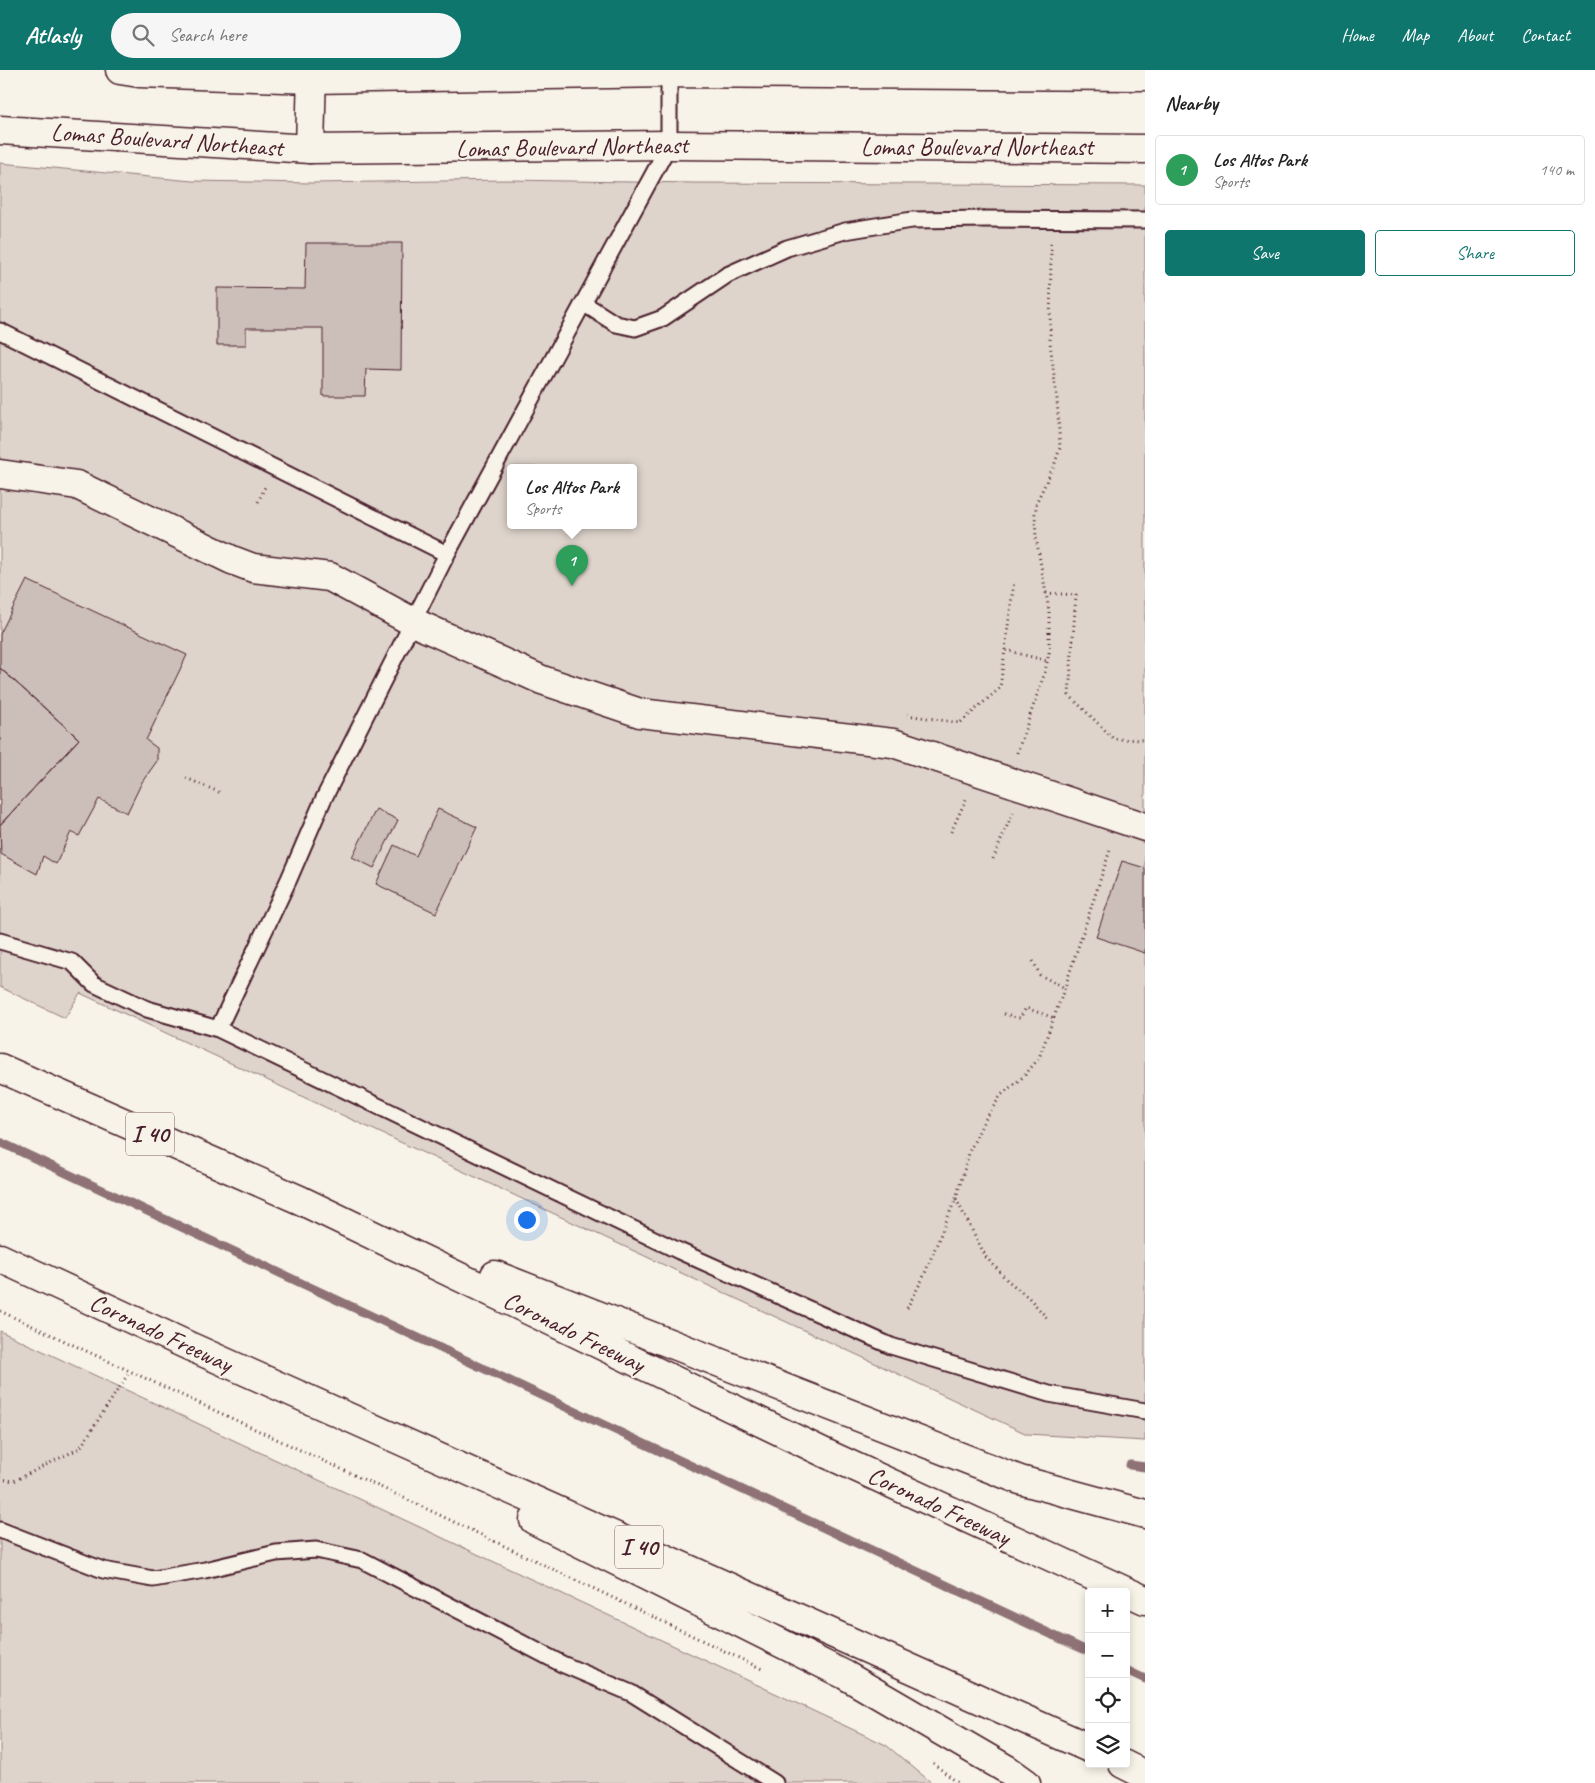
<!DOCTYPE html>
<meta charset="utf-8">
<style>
:root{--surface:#fff;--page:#f6f6f6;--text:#222;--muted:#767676;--line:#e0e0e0;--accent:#0f766e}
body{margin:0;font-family:Caveat,sans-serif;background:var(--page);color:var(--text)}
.controls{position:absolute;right:15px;bottom:15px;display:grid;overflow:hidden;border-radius:5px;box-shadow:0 2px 8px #0003}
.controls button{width:45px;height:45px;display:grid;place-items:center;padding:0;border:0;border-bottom:1px solid var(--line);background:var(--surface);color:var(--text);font:25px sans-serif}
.you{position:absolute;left:526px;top:1149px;width:18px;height:18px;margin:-12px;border:4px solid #fff;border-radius:50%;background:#1a73e8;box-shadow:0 0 0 8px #1a73e833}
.badge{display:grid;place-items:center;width:32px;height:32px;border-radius:50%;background:var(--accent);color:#fff;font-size:16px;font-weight:700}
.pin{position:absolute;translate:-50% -41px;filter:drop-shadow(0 1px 2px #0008)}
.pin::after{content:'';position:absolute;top:26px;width:18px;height:15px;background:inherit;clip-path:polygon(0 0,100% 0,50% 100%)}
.popup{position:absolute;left:507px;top:394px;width:130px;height:65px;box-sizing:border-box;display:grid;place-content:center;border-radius:5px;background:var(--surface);filter:drop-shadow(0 1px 4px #0005);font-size:16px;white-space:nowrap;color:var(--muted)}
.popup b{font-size:19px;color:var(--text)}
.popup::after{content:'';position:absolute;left:50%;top:100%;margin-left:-10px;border:10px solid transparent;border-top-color:var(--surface)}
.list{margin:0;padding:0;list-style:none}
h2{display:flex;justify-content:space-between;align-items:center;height:65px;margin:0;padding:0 20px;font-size:21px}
h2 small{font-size:16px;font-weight:400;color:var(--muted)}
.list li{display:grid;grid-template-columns:32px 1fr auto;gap:15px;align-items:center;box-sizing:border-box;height:70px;margin:0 10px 10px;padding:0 10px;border:1px solid var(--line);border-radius:5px}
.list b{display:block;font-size:19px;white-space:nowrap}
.list p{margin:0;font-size:16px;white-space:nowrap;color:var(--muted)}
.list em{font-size:16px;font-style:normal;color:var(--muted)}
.actions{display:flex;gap:10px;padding:15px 20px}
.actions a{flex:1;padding:11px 0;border:1px solid var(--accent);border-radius:5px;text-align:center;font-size:18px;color:var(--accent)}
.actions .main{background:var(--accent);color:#fff}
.icon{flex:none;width:28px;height:28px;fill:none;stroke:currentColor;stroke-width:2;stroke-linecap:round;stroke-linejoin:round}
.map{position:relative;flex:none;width:1145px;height:1713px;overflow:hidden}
header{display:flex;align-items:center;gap:30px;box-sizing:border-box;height:70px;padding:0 25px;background:var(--accent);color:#fff}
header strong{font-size:24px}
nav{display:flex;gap:28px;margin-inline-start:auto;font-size:18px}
.search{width:350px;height:45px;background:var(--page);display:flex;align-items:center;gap:12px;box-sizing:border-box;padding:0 18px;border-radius:28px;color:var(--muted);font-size:19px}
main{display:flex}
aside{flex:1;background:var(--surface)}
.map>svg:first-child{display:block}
.green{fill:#ded4cc;stroke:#947a7c;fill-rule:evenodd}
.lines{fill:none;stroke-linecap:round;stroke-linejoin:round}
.stream{stroke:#8e7275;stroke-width:9}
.building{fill:#ccbfb9;stroke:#4a1f2b}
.lane-casing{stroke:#4a1f2b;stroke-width:19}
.street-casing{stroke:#4a1f2b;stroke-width:31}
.secondary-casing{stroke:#4a1f2b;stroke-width:31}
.highway-casing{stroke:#4a1f2b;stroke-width:31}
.path{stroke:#4a1f2b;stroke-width:3;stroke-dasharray:1 4;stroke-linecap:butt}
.lane{stroke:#f7f3e8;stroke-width:15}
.street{stroke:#f7f3e8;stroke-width:28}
.secondary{stroke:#f7f3e8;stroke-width:28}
.highway{stroke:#f7f3e8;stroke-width:28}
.labels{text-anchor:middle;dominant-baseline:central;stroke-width:4;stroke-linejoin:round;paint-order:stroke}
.shield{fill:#f7f3e8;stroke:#7e5f64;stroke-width:1}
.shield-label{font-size:24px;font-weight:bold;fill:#4a1f2b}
.street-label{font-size:25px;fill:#4a1f2b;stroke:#f7f3e8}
</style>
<header>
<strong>Atlasly</strong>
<div class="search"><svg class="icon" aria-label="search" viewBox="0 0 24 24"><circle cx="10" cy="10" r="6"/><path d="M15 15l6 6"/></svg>Search here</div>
<nav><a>Home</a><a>Map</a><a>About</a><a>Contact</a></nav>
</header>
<main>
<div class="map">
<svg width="1145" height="1713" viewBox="0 0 1145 1713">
<rect width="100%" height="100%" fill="#f7f3e8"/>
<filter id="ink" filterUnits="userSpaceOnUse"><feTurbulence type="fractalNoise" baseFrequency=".02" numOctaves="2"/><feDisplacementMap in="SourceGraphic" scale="10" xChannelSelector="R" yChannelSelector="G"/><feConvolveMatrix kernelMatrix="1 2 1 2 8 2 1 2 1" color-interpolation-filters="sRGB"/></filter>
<g filter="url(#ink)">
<!-- green -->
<path class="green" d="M0 93 192 111 312 113 506 110 695 113 1145 115V1371L1027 1364 80 923 65 948 0 917ZM511 397H633V455H511Z
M0 1261 886 1675 932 1713H0Z"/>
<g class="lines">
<!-- stream -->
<path class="stream" d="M0 1072 1089 1582
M1130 1395 1145 1397
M1126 1600 1145 1609"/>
</g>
<!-- building -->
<path class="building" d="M306 173H402L401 300 366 299 365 326H323V258H246V275H217V218L305 219Z
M27 510 187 585 146 670 157 678V691L142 712 127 743 99 729 79 766 71 762 56 794 43 786 37 804 1 784 0 755 79 669 0 598V564Z
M0 598 79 669 0 755Z
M376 739 398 750 374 798 352 787Z
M438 739 477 757 436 843 376 814 394 775 416 786Z
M1122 791 1145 798V883L1096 867Z"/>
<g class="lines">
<defs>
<path id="lane" d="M583 233 616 254 635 258 663 248 727 205 787 178 845 161 912 150 987 149 1145 150
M0 261 447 484
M0 871 72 892 94 914 147 939 218 959 289 809 323 730 447 484 669 75V3
M218 959 679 1181 891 1276 1049 1324 1145 1341
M0 1460 103 1500 153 1509 205 1500 276 1483 316 1480 362 1490 562 1594 631 1623 775 1713"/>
<path id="street" d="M310 79 312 0
M0 404 77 415 232 490 253 498 330 507 413 552 542 610 640 643 893 673 1145 757"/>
<path id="secondary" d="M120 0 139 3 312 9 669 3 1145 6
M0 60 310 79 669 75 1145 79"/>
<path id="highway" d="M0 998 300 1130 827 1384 1145 1530
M0 1188 189 1276 1089 1678
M495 1205 1020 1410 1145 1444
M534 1450 845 1605 1008 1700 1026 1713
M1123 1694 1145 1705"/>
</defs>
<!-- lane casing -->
<use href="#lane" class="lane-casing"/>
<!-- street casing -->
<use href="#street" class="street-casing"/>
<!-- secondary casing -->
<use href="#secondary" class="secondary-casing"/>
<!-- highway casing -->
<use href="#highway" class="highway-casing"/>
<!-- path -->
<path class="path" d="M258 432 265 417
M1046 523 1076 525 1069 625 1114 669 1145 670
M1006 580 1047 591
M907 645 960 653 1000 618 1014 511
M1017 683 1045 602 1049 583V540L1036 468 1035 444 1037 431 1054 396 1060 378 1057 329 1050 272 1051 173
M186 708 221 723
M951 762 967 727
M993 789 1013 742
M1033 891 1040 905 1065 918
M1004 944 1020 948 1026 938 1054 948
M956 1129 986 1187 1007 1210 1029 1228 1049 1250
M907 1238 923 1208 940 1166 956 1128 970 1080 983 1053 1001 1025 1024 1006 1039 988 1065 917 1111 777
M0 1241 406 1429 762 1599
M0 1409 14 1411 80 1378 130 1301
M933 1693 958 1713"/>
<!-- lane -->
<use href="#lane" class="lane"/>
<!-- street -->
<use href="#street" class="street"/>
<!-- secondary -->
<use href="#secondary" class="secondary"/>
<!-- highway -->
<use href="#highway" class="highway"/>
</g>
</g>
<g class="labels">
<!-- shield labels -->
<g class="shield">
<rect x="126" y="1042.5" width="48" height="43" rx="4"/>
<rect x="615" y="1455.5" width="48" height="43" rx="4"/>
</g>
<g class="shield-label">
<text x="150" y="1064">I 40</text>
<text x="639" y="1477">I 40</text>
</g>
<!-- street labels -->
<g class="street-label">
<text transform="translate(167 70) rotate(4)">Lomas Boulevard Northeast</text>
<text transform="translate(572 77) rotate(-1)">Lomas Boulevard Northeast</text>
<text x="977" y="77">Lomas Boulevard Northeast</text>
<text transform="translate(574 1262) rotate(26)">Coronado Freeway</text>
<text transform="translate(161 1263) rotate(25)">Coronado Freeway</text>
<text transform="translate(939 1436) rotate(25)">Coronado Freeway</text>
</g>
</g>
</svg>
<div class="controls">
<button>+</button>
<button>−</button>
<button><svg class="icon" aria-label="locate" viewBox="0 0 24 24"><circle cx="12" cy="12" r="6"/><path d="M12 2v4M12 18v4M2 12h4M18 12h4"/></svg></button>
<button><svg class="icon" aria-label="layers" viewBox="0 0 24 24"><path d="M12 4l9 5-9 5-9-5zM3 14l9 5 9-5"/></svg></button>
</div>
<div class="you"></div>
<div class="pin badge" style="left:572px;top:516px;background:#2e9e5b">1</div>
<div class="popup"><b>Los Altos Park</b>Sports</div>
</div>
<aside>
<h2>Nearby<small></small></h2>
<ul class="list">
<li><span class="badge" style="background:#2e9e5b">1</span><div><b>Los Altos Park</b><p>Sports</p></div><em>140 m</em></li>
</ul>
<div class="actions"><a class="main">Save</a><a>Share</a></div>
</aside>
</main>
